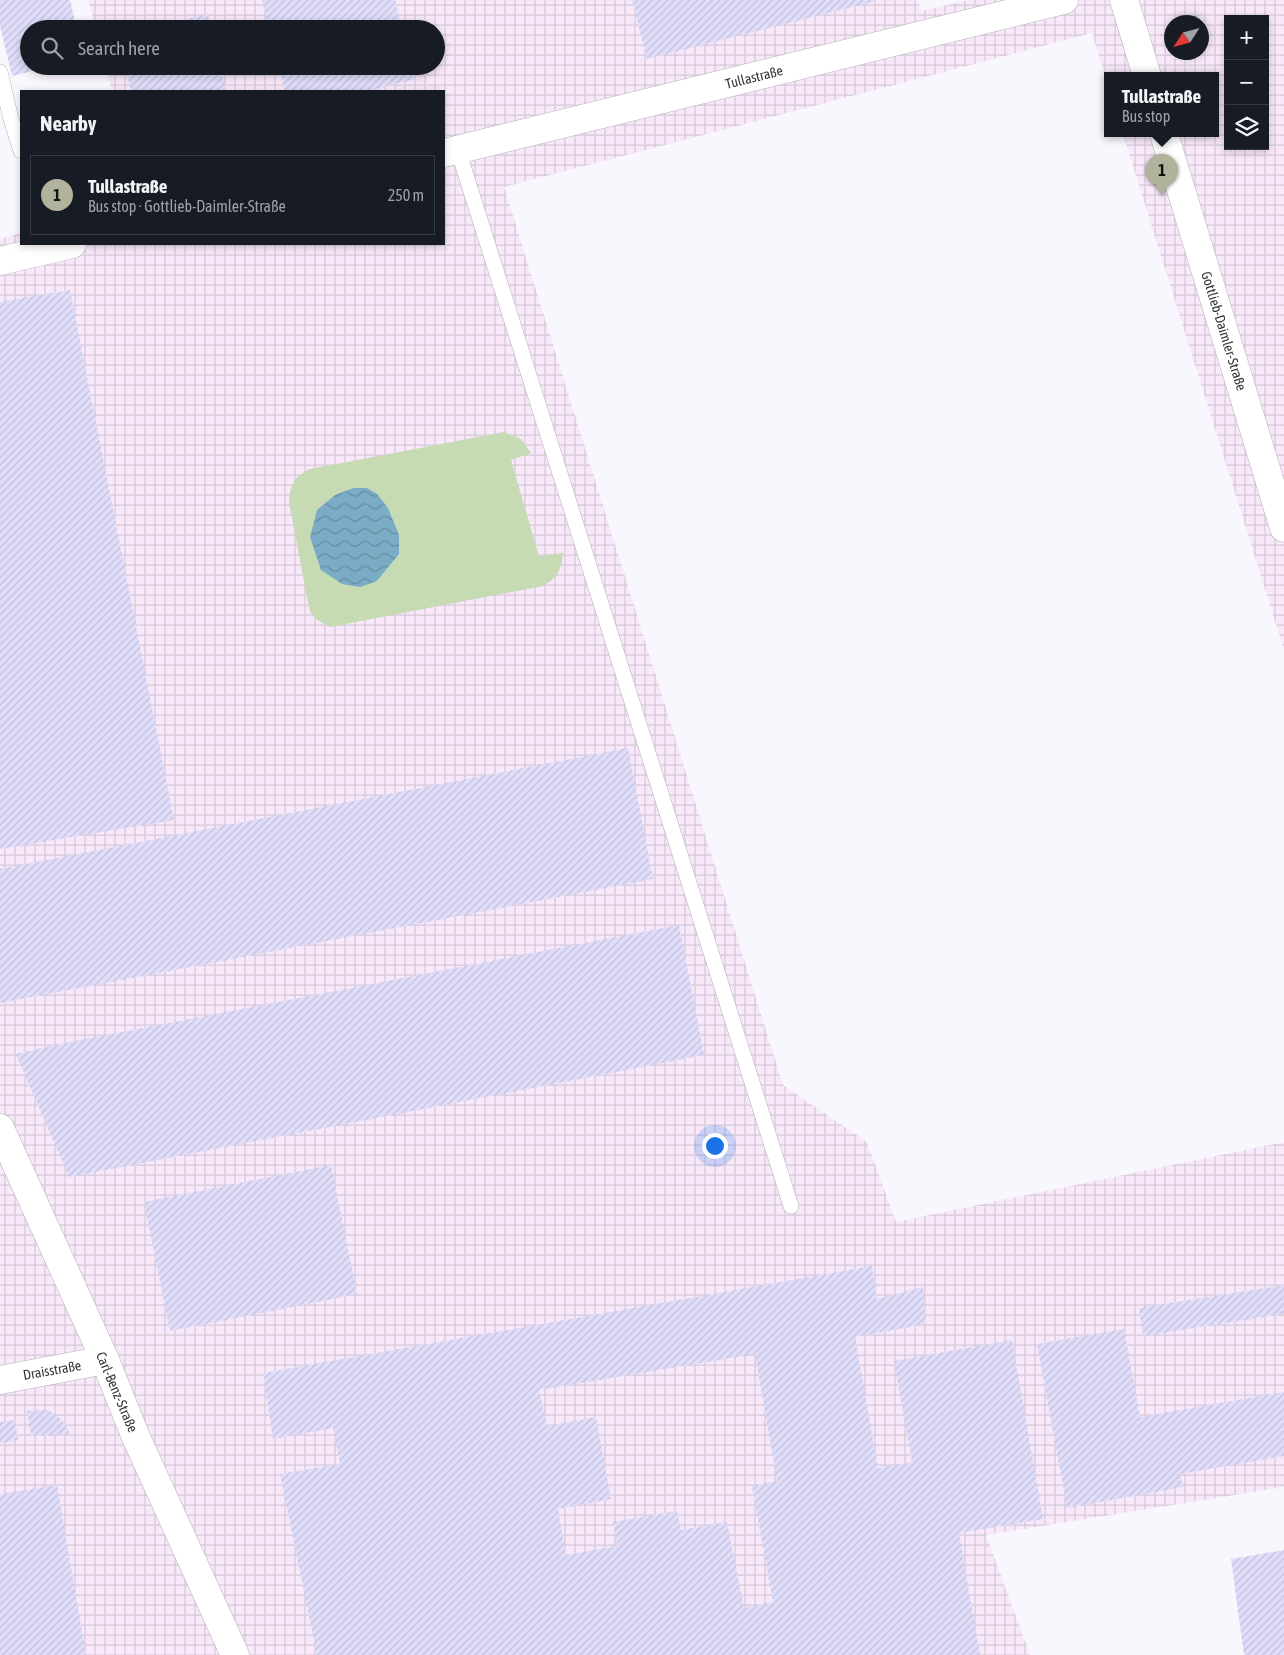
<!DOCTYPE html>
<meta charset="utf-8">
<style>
:root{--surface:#171b24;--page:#242831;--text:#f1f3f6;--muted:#9ea1a6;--line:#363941;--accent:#b1b39d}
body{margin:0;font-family:"Asap Condensed",sans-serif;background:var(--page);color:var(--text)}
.controls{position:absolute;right:15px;top:15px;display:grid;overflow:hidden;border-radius:0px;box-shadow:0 2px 8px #0003}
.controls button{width:45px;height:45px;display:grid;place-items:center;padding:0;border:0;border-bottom:1px solid var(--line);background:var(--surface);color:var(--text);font:25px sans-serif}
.compass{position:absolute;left:1164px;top:15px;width:45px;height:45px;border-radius:50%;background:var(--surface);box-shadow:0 2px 8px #0003;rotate:234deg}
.you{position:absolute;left:714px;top:1145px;width:18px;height:18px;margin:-12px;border:4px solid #fff;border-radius:50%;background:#1a73e8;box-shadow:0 0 0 8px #1a73e833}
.badge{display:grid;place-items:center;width:32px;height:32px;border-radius:50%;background:var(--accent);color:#111;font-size:16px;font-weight:700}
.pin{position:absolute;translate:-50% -41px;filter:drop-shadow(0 1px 2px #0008)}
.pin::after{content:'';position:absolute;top:26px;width:18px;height:15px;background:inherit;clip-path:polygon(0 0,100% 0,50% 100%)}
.popup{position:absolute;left:1104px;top:72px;width:115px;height:65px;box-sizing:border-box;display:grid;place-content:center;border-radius:0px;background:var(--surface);filter:drop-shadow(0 1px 4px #0005);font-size:16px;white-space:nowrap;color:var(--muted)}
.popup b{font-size:19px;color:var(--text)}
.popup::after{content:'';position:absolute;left:50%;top:100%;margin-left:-10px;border:10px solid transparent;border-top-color:var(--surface)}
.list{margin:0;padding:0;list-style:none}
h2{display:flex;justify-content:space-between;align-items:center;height:65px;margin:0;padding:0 20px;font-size:21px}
h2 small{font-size:16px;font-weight:400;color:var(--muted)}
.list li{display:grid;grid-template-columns:32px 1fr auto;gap:15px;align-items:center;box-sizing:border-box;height:80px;margin:0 10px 10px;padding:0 10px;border:1px solid var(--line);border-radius:0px}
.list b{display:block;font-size:19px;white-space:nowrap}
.list p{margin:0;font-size:16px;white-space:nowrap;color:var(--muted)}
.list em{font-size:16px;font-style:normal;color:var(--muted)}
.icon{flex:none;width:28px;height:28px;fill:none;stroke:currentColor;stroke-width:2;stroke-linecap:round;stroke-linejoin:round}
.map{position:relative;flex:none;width:1284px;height:1655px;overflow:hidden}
.search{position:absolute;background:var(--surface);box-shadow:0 2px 8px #0003;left:20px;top:20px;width:425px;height:55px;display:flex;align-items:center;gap:12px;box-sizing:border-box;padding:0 18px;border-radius:28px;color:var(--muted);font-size:19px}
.panel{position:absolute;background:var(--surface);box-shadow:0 2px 8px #0003;left:20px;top:90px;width:425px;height:155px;border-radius:0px}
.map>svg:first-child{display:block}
.industrial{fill:url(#industrial-grid);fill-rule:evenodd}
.grass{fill:#c6dbb4;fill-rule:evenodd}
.water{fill:url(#water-waves)}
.building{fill:url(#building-hatch);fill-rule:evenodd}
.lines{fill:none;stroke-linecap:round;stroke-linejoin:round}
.lane-casing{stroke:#b2b2b7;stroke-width:16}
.street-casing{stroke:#b2b2b7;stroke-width:29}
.lane{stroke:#fff;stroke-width:15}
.street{stroke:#fff;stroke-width:28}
.labels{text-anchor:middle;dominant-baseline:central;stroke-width:4;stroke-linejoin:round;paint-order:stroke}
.street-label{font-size:14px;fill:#353537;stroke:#fff}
</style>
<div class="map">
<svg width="1284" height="1655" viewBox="0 0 1284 1655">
<defs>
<pattern id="industrial-grid" width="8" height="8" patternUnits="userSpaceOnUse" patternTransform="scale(1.25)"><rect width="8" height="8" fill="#f8e8fa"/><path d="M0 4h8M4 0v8" fill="none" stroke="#d5c8d7"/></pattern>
<pattern id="water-waves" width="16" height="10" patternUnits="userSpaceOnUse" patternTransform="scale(1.25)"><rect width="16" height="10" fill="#7bacc5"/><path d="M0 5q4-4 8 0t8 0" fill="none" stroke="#668da1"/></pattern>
<pattern id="building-hatch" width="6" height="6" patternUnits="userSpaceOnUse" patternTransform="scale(1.25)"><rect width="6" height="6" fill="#e0defb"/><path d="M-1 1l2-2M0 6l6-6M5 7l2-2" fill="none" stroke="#c1bfd8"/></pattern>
</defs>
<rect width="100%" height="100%" fill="#f7f7fd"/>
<!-- industrial -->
<path class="industrial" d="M88 0H918L921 11 968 0H1284V650L1123 134H1216V76H1108V86L1092 33 504 187 783 1085 867 1142 896 1222 1284 1142V1487L986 1535 1030 1655H0V239L21 233V244H444V91H112L105 66H436V29H96ZM1228 19H1265V146H1228ZM1172 22H1202V52H1172Z"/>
<!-- grass -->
<path class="grass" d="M504 432 521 439 531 453 511 460 539 556 563 553C561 571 558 577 543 586L330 627 316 619 310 612 289 503C290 486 293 477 310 469ZM353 488H367L399 535V554L377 581 335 495Z"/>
<!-- water -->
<path class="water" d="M353 488H367L377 494 388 508 399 535V554L377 581 360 587 342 584 321 570 310 537 317 510 335 495Z"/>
<!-- building -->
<path class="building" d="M0 0H70L77 29H29V66L50 67 12 76 0 26Z
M262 0H395L402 29H269Z
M632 0H876V1L647 59Z
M208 14 212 29H149V28Z
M125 66H220L226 91H131Z
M279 66H412L415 79 367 91H285Z
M70 290 174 820 0 849V302Z
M628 748 653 879 0 1003V869Z
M679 925 704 1055 69 1177 16 1054 70 1042Z
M331 1165 357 1294 170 1331 144 1202Z
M872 1266 877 1299 923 1287 926 1324 855 1337 878 1468 912 1462 894 1361 1012 1340 1043 1519 959 1533 980 1655H317L280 1474 340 1464 333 1428 273 1439 263 1373ZM755 1354 777 1481 752 1486 773 1602 744 1608 727 1522 681 1530 677 1511 613 1522 617 1546 566 1555 558 1509 611 1499 596 1417 547 1426 539 1390Z
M1284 1285V1314L1143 1336 1139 1308Z
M1124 1329 1140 1417 1284 1392V1456L1180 1474 1183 1487 1067 1508 1037 1344Z
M48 1410 58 1417 65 1424 70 1434 31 1436 27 1411Z
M15 1420 18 1440 0 1443V1422Z
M57 1485 86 1655H0V1494Z
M1284 1550V1655H1244L1231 1559Z"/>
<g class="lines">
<defs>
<path id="lane" d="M0 72 11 119 21 151
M458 150 791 1206"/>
<path id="street" d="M1124 0 1147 76
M1164 134 1284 528
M444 153 1064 0
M0 261 72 244
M0 1128 105 1360 135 1435 235 1655
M0 1380 105 1360"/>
</defs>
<!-- lane casing -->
<use href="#lane" class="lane-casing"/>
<!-- street casing -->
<use href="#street" class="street-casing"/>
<!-- lane -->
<use href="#lane" class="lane"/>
<!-- street -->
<use href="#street" class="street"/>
</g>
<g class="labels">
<!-- street labels -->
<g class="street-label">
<text transform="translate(754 77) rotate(-14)">Tullastraße</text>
<text transform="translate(1224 331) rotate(73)">Gottlieb-Daimler-Straße</text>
<text transform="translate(52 1370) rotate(-10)">Draisstraße</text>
<text transform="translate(117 1392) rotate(67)">Carl-Benz-Straße</text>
</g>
</g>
</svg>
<div class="controls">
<button>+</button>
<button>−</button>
<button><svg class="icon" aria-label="layers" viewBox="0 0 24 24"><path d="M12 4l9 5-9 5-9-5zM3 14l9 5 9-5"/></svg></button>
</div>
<svg class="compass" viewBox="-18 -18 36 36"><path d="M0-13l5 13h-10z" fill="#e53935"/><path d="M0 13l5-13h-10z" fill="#9ea1a6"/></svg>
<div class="you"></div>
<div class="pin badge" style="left:1162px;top:195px">1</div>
<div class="popup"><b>Tullastraße</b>Bus stop</div>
<div class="search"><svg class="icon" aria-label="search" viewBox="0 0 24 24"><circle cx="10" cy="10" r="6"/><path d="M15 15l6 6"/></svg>Search here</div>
<section class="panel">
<h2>Nearby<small></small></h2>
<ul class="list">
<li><span class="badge">1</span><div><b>Tullastraße</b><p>Bus stop · Gottlieb-Daimler-Straße</p></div><em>250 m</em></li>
</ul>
</section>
</div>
